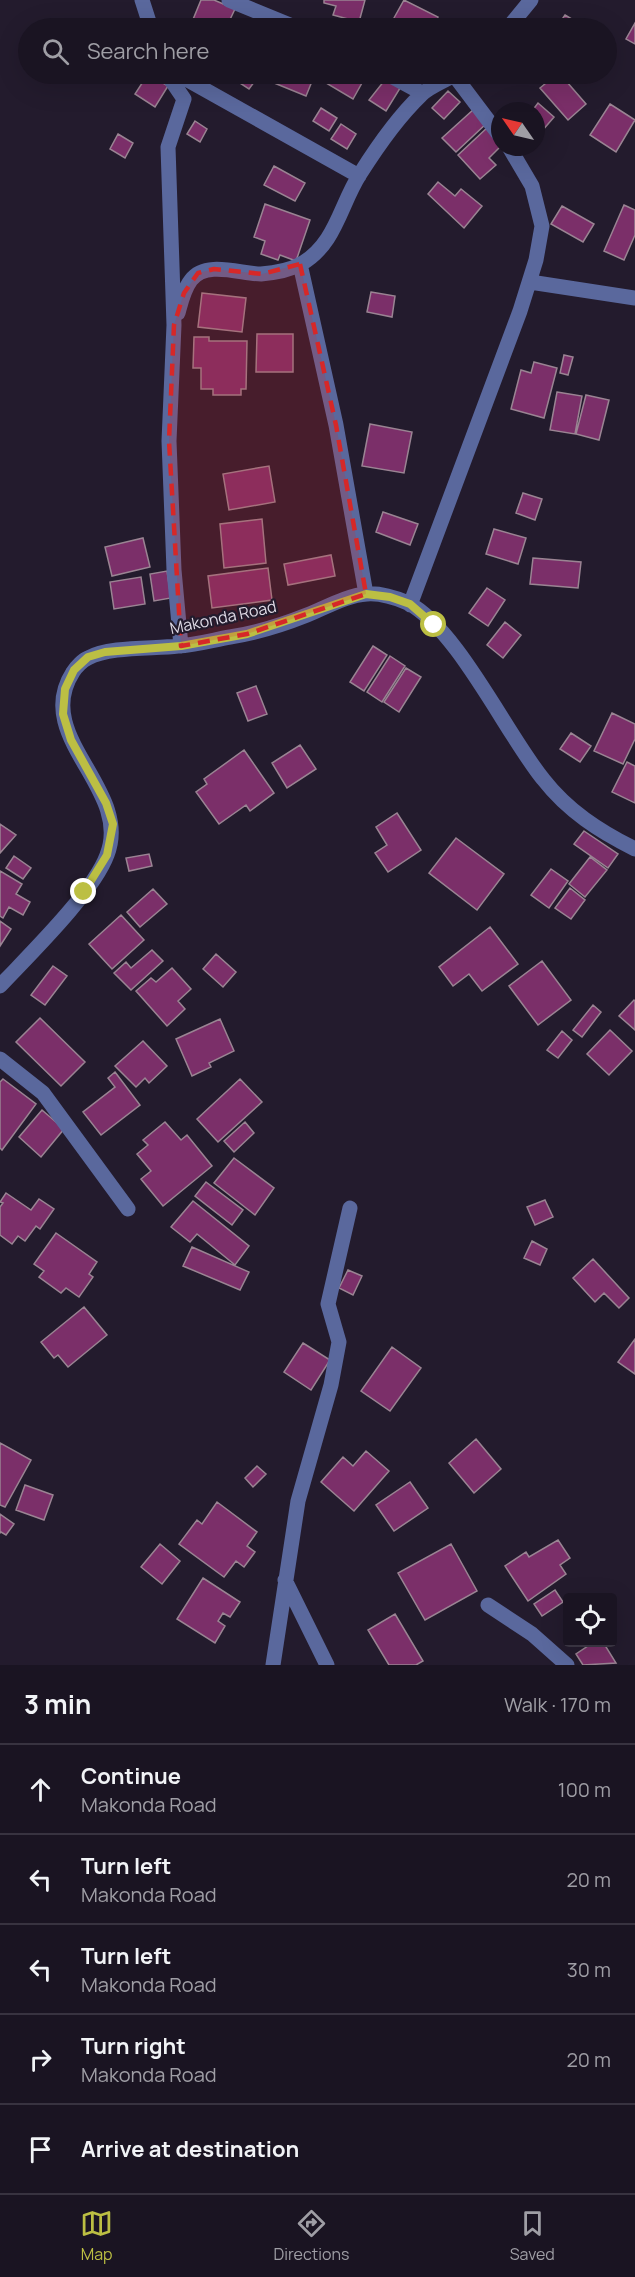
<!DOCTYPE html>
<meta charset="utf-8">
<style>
:root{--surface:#1a1422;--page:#27212f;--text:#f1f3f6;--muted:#9f9ea5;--line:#383340;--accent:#bcbf43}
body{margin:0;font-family:Manrope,sans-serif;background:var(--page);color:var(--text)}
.controls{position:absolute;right:18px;bottom:18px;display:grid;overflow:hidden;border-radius:6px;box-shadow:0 6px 24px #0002}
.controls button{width:54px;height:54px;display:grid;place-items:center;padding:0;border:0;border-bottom:2px solid var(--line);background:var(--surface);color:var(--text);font:30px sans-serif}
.compass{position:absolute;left:491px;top:102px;width:54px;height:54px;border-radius:50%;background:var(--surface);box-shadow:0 6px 24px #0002;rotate:304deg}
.stop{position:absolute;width:18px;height:18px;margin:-14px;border:4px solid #bcbf43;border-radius:50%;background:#fff}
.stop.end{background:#bcbf43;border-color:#fff;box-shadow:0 2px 6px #0008}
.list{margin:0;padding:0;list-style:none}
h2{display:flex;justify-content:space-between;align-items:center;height:78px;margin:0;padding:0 24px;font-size:26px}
h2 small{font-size:20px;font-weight:400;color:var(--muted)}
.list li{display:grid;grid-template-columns:39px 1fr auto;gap:18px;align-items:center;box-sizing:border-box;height:90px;padding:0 24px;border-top:2px solid var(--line)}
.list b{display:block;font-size:22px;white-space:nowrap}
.list p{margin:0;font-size:20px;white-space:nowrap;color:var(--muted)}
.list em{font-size:20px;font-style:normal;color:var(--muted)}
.icon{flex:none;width:33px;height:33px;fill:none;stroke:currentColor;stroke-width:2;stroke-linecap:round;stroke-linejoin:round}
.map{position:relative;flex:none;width:635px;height:1665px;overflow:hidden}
.search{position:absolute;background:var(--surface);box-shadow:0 6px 24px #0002;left:18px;right:18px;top:18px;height:66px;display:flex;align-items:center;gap:15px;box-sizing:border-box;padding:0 21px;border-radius:33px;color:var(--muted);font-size:22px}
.sheet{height:528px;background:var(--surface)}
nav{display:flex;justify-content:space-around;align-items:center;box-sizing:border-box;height:84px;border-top:2px solid var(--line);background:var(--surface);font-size:16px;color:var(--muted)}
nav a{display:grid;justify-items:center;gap:3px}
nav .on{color:var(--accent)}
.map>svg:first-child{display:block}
.building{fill:#7b2f69;stroke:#9a8493;stroke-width:1.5}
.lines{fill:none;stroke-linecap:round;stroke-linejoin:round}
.minor{stroke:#5a689d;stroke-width:15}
.route{stroke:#bcbf43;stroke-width:8}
.marked{fill:#d62828;fill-opacity:0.2;stroke:#d62828;stroke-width:4.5;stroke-dasharray:12 8;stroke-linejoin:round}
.labels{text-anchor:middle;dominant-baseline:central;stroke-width:4.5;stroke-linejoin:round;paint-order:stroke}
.street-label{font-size:16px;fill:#ded9e5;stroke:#231b2d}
</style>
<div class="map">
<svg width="635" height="1665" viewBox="0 0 635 1665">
<rect width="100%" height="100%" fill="#231b2d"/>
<!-- building -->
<path class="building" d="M201 0H214L235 9 226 28H196L198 25 192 22Z
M324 0H365L359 22 333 15 336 6 324 3Z
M404 0 438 17 433 28 389 27Z
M565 15 580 24 577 28H556Z
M635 23V44L626 39Z
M148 74 168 86 155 107 135 94Z
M226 74H260L249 89Z
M270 74H315L306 96 267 80Z
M324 74H367L353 99 321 80Z
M557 74H560L586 104 568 120 540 88Z
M388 76 402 85 386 111 369 100Z
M448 91 460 102 444 119 432 108Z
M538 103 554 117 536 138V111H532Z
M610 104 635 120 616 152 590 135Z
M321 108 337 118 329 131 313 121Z
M474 109 487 123 456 152 442 138Z
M195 121 207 129 200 142 187 134Z
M341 124 356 134 347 149 331 139Z
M489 126 500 138V147L489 158 496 165 480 179 458 155Z
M118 134 133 143 125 158 110 149Z
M274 166 305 183 295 201 264 185Z
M438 182 455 196 461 189 482 206 464 228 428 194Z
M265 204 310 220 296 261 280 255 278 260 261 254 265 241 254 237Z
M624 205 635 210V235L624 260 604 251Z
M562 206 594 224 583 242 551 224Z
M371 292 395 296 392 317 367 312Z
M202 293 246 298 242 332 198 327Z
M257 334H293V372H256Z
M194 337H209V341H247L246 389H241V395H213V389H201V368H193Z
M564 355 573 357 568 375 560 373Z
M534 362 557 368 544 418 511 409 521 370 531 373Z
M557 392 582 396 575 434 550 430Z
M586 395 609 400 599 440 576 434Z
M370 424 412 432 404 473 362 466Z
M269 466 275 502 229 510 223 474Z
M523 493 542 499 535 520 516 513Z
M383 512 418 524 410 545 376 532Z
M262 519 266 563 224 568 220 524Z
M494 529 526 538 518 564 486 554Z
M143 538 150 567 112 576 105 547Z
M331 555 335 576 288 585 284 564Z
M533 558 581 562 578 588 530 584Z
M268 568 272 600 212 608 208 576Z
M167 571 171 598 154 601 150 574Z
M141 577 145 604 114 609 110 582Z
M487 588 505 600 488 626 469 613Z
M505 622 521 635 503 658 487 645Z
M373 646 387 655 364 691 350 682Z
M390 656 405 666 382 702 367 692Z
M406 668 421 677 399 712 384 702Z
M256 686 267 714 248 721 237 693Z
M612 713 635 724V739L623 764 594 751Z
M571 733 591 746 580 762 560 749Z
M300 745 316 769 287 788 272 763Z
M244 750 274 793 250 811 246 805 219 824 196 792 207 784 204 779Z
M627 762 635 766V803L612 792Z
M397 813 421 850 388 872 375 853 387 845 376 827Z
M0 824 16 835 0 853Z
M584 831 618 854 608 868 574 844Z
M456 838 504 874 477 910 429 873Z
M149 854 152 866 129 871 126 858Z
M14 856 31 868 23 879 6 868Z
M590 857 607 870 585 897 569 884Z
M551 869 568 881 549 908 531 895Z
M0 871 22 884 16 894 30 902 23 915 9 907 3 918 0 916Z
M570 888 585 900 571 919 555 908Z
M153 889 167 904 140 927 127 912Z
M121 915 144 940 112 969 89 944Z
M0 921 11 929 0 946Z
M490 927 518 964 482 991 469 974 453 986 439 967Z
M152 950 163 961 131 990 114 973 126 962 131 968Z
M216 954 236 972 223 987 203 969Z
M542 961 571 1000 538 1025 509 986Z
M53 966 67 976 45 1005 31 995Z
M172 968 191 989 178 1001 185 1009 167 1026 136 991 151 978 156 982Z
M634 1000 635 1001V1030L619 1016Z
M593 1005 601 1012 582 1037 573 1030Z
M40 1018 85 1062 61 1086 16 1042Z
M220 1019 234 1051 209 1063 211 1067 192 1076 176 1039Z
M610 1030 632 1051 609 1075 587 1054Z
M562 1031 572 1040 558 1058 547 1050Z
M143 1041 167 1066 149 1083 145 1078 136 1087 115 1066Z
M115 1072 140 1105 101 1135 83 1112 115 1087 108 1078Z
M3 1079 36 1104 2 1150 0 1148V1082Z
M240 1079 262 1102 218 1142 197 1119Z
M42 1110 64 1129 41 1157 19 1137Z
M165 1122 181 1140 187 1135 212 1166 163 1206 141 1179 151 1171 137 1154 148 1145 143 1140Z
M245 1122 254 1133 234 1152 224 1141Z
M234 1158 274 1188 255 1215 214 1183Z
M206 1182 243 1210 232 1225 195 1196Z
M6 1193 31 1210 39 1199 54 1209 40 1229 36 1226 25 1241 18 1236 12 1244 0 1235V1207L3 1203 0 1202Z
M545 1200 553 1217 535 1225 527 1207Z
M193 1201 249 1246 235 1265 197 1234 190 1242 171 1227Z
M56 1233 97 1262 89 1274 93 1277 79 1297 66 1288 61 1293 39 1277 44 1271 34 1264Z
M532 1241 547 1249 540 1265 524 1258Z
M192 1247 249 1272 240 1290 183 1266Z
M593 1259 629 1298 619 1308 604 1293 595 1302 573 1278Z
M348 1270 362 1276 353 1295 339 1288Z
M84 1307 107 1335 68 1367 58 1355 54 1358 41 1342Z
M635 1339V1374L618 1362Z
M303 1343 330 1360 311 1390 284 1372Z
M392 1347 421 1368 390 1411 361 1391Z
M476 1439 501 1469 474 1493 449 1463Z
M0 1443 31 1460 5 1507 0 1505Z
M366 1451 389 1471 354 1511 321 1482 343 1457 353 1466Z
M257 1466 266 1474 253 1487 245 1478Z
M410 1482 428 1508 394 1531 376 1505Z
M25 1485 53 1495 44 1520 16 1510Z
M217 1502 257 1532 247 1546 255 1552 244 1567 236 1561 224 1577 179 1544 197 1520 202 1524Z
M0 1514 14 1524 6 1535 1 1532 0 1533Z
M558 1540 570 1558 560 1565 566 1574 528 1601 505 1566 526 1552 529 1557Z
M160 1544 180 1561 162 1584 141 1567Z
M451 1544 477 1591 425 1620 398 1573Z
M203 1578 240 1602 230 1617 223 1613 218 1621 225 1626 215 1643 177 1619Z
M555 1590 563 1602 542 1616 534 1604Z
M395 1614 423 1661 416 1665H389L368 1630Z
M594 1642H603L616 1663 583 1665 576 1654Z"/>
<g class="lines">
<!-- minor -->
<path class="minor" d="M142 0 151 28
M229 0 297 28
M508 28 531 0
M167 74 184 99 168 147 174 325 169 441 174 570 181 646
M177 74 359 176
M387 74 422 93
M454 75 500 136
M300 264 336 425 366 594
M530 282 635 298
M178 313C181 302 184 289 191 280 206 260 241 274 261 274 273 273 290 270 301 264 336 244 340 205 360 174 377 147 398 117 421 95 430 86 445 81 456 74
M410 605 520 311 536 260 542 226 532 186 509 147
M0 986C29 955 93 893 107 855 133 789 31 737 73 672 76 667 83 660 88 658 109 646 154 649 178 646 195 645 213 640 230 637 256 633 282 625 307 615 325 608 347 595 367 594 380 593 396 598 408 603 457 628 507 735 543 779 568 811 599 831 635 849
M0 1059 43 1093 128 1209
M285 1580 327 1665
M488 1605 532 1634 567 1665
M273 1665 298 1501 331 1385 339 1342 328 1304 350 1208"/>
</g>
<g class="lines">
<!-- route -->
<path class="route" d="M84 892 107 855 113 824 106 803 71 740 63 714 65 689 74 670 88 657 105 652 181 646 247 634 366 594 390 597 410 604 434 625"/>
</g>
<!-- marked area -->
<path class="marked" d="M300 264 336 425 366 594 247 634 181 646 169 441 174 325 184 293 198 273 214 269 262 274Z"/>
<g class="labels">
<!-- street labels -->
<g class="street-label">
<text transform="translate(223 617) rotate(-12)">Makonda Road</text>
</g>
</g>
</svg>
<div class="controls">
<button><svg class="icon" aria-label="locate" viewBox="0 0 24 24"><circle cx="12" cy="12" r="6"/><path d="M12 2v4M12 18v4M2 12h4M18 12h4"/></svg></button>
</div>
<svg class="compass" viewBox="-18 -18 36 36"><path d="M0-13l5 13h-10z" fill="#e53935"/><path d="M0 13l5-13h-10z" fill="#9f9ea5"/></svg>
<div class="stop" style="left:434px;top:625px"></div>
<div class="stop end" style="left:84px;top:892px"></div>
<div class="search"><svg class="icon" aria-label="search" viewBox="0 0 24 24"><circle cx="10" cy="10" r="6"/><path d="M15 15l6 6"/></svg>Search here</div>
</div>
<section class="sheet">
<h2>3 min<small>Walk · 170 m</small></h2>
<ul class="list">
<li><svg class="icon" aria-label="ahead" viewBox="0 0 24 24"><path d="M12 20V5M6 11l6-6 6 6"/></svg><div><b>Continue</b><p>Makonda Road</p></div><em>100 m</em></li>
<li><svg class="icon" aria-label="left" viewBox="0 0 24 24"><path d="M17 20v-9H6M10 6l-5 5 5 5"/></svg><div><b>Turn left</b><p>Makonda Road</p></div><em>20 m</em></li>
<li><svg class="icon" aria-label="left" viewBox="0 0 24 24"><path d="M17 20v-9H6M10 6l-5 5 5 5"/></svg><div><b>Turn left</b><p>Makonda Road</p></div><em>30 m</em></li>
<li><svg class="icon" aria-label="right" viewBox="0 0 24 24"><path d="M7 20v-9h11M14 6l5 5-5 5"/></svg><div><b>Turn right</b><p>Makonda Road</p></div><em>20 m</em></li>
<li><svg class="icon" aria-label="arrive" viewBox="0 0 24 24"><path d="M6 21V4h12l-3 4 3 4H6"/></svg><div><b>Arrive at destination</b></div></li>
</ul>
</section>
<nav>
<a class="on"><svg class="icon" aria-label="map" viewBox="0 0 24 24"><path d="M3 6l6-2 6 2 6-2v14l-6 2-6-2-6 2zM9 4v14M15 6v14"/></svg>Map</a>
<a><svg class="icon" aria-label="directions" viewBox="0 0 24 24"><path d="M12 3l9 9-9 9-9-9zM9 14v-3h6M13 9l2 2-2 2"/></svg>Directions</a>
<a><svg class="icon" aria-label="saved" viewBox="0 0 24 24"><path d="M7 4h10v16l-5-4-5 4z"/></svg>Saved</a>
</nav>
